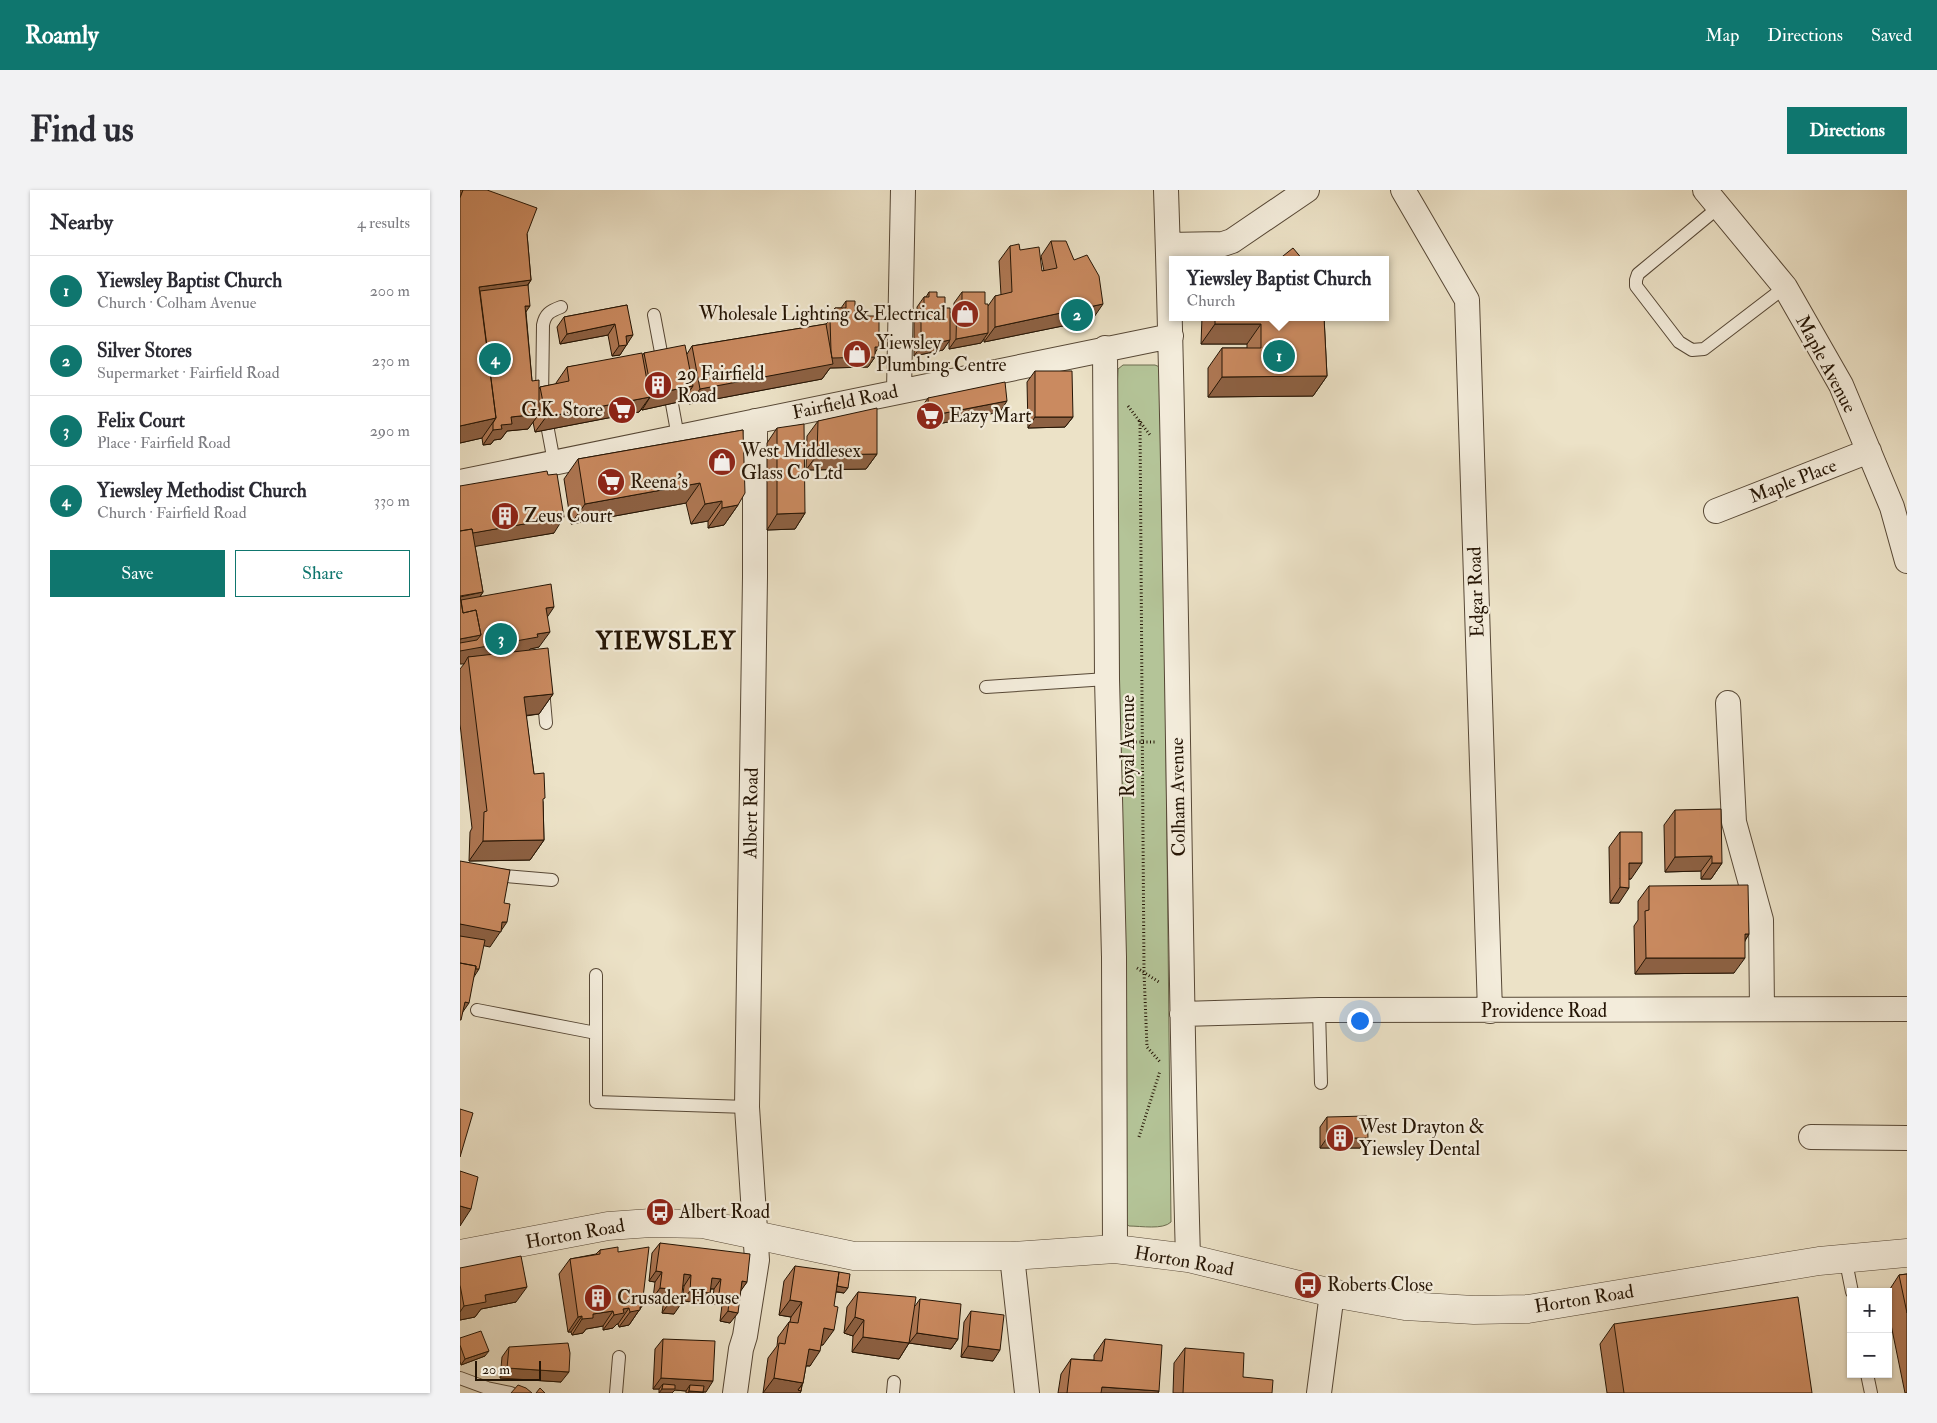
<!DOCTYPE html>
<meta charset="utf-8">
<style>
:root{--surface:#fff;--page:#f2f2f3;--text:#2b2b33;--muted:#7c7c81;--line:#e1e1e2;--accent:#0f766e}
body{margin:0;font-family:"IM FELL Double Pica",serif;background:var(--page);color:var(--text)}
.controls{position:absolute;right:15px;bottom:15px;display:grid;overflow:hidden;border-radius:0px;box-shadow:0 1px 4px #0004}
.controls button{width:45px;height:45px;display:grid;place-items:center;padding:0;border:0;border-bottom:1px solid var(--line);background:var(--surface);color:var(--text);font:25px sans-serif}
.scale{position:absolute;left:15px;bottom:12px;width:66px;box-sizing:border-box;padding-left:5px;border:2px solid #251505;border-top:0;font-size:14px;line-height:18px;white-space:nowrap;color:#251505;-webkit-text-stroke:4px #f3ecdb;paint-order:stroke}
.you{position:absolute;left:899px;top:830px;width:18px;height:18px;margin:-12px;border:4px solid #fff;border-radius:50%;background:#1a73e8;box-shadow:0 0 0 8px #1a73e833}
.badge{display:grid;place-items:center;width:32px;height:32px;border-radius:50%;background:var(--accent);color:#fff;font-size:16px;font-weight:700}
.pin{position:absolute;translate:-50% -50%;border:2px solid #fff;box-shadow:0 1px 5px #0006}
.popup{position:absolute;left:709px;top:66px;width:220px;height:65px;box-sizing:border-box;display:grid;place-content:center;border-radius:0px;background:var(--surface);filter:drop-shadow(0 1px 4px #0005);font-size:16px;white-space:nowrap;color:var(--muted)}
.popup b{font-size:19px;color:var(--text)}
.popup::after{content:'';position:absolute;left:50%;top:100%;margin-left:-10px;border:10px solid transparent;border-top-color:var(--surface)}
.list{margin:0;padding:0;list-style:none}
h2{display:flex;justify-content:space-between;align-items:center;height:65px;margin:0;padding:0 20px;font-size:21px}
h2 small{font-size:16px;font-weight:400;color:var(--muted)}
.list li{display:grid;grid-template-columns:32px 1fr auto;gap:15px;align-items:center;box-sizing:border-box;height:70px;padding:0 20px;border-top:1px solid var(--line)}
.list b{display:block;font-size:19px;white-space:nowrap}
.list p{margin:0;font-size:16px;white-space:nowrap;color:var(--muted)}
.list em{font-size:16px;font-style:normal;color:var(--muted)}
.actions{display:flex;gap:10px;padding:15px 20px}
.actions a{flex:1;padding:11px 0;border:1px solid var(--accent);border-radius:0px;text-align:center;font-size:18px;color:var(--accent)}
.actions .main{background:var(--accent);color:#fff}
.map{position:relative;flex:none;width:1447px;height:1203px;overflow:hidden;border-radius:0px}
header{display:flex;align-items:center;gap:30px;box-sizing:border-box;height:70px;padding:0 25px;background:var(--accent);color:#fff}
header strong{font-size:24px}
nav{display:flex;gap:28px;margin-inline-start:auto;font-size:18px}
.intro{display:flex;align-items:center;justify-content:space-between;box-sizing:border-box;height:120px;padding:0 30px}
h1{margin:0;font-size:35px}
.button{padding:12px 22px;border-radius:0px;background:var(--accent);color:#fff;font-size:18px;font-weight:700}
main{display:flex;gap:30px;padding:0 30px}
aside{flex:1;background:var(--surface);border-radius:0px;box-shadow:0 1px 4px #0004}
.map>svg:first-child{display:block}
.green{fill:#b4c498;stroke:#6c6c4e}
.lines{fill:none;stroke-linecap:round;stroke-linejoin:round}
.service-casing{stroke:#574836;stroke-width:14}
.minor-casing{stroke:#574836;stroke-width:26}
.tertiary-casing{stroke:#574836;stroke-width:29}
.path{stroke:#251505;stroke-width:3;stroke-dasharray:1 2.5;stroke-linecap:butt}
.service{stroke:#f3ecdb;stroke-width:12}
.minor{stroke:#f3ecdb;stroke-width:24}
.tertiary{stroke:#f3ecdb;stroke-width:28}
.wall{fill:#ae7753;stroke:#251505}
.shaded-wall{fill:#8d6143;stroke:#251505}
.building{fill:#ca8a60;stroke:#251505}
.labels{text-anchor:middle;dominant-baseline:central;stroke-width:4.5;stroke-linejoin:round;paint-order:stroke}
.poi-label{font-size:19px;fill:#251505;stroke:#f3ecdb;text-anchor:start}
.street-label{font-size:19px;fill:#251505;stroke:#f3ecdb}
.district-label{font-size:24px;font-weight:bold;letter-spacing:1px;fill:#251505;stroke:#f3ecdb}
</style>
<header>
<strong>Roamly</strong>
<nav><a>Map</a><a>Directions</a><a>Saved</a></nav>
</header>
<div class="intro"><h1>Find us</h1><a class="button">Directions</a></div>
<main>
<aside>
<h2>Nearby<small>4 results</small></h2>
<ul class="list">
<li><span class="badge">1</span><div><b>Yiewsley Baptist Church</b><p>Church · Colham Avenue</p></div><em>200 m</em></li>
<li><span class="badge">2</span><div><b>Silver Stores</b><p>Supermarket · Fairfield Road</p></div><em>230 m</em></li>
<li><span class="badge">3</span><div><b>Felix Court</b><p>Place · Fairfield Road</p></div><em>290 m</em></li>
<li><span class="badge">4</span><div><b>Yiewsley Methodist Church</b><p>Church · Fairfield Road</p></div><em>330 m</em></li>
</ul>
<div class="actions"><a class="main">Save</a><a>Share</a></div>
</aside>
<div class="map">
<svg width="1447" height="1203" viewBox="0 0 1447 1203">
<rect width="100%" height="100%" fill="#ece2c7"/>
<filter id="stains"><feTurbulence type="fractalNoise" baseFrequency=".004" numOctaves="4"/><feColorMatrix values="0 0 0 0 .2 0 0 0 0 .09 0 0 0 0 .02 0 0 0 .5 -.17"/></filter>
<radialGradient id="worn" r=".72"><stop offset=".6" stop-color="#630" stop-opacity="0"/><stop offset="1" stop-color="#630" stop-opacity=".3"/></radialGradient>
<!-- green -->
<path class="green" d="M663 175H695L702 178 711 1032C703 1040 681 1036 669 1036L663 1031 657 201 658 179Z"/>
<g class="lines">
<defs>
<path id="service" d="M1259 17 1178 84 1176 90V96L1219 152 1232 160 1244 159 1325 97
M194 125 203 173
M82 210 83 135C85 124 90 121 101 117
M212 214 218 247
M88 240 94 272
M526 497 647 489
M83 499 86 533
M0 682 92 690
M136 785V912L287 917
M17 820 136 843
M859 820 861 893
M1385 1067 1392 1102
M1407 1184 1411 1203
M0 1188 27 1198 51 1203
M156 1203 159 1167
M433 1203 434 1192"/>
<path id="minor" d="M706 0C718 356 718 712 728 1068
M943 0 1007 110 1030 821
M1245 0 1325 97 1381 195 1432 317 1447 371
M708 55 763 54 772 51 847 0
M645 158 647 489 654 767 655 1059
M439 201 443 0
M0 292 711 146
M1256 321 1409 261
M1268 513 1274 632 1301 730 1302 819
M722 824 859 820 1447 819
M1351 947 1447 948
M552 1066 567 1203
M275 1203 281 1159 285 1146 297 1070 287 917 295 387V231
M859 1203 872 1103"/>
<path id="tertiary" d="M0 1064 148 1036 191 1033 243 1034 394 1066H552L655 1059 728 1068 872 1103 945 1116 1014 1120 1068 1119 1359 1071 1447 1063"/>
</defs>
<!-- service casing -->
<use href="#service" class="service-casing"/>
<!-- minor casing -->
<use href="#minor" class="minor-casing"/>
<!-- tertiary casing -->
<use href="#tertiary" class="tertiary-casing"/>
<!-- path -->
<path class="path" d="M668 216 690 245
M680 231 684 782 687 857 701 873
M669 552H696
M677 778 699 792
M679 947 700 881"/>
<!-- service -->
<use href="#service" class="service"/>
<!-- minor -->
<use href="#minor" class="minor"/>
<!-- tertiary -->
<use href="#tertiary" class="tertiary"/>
</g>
<!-- wall -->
<path class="wall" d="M0 0H3L0 8Z
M0 8 67 44 71 90 68 95 66 122 72 191 79 199 80 197 96 194V193L107 177 182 166 184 163 227 164 232 156 366 134 368 132 367 128 375 118H381L386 111 395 126 419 157 415 162V167L408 177 370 178 362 189 229 214 228 205 223 211 182 220V219L179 222 75 242 73 232 68 239 47 241 41 249 34 250 31 254 23 255 22 248 0 253Z
M591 51 632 130 524 152V149L521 153 489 159V151L483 160 454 166V128L457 124V117L464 107H466L469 102 477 107 485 118 490 123 494 117V113L502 102 528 116 535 106 541 105 539 71 550 56 560 60 582 81H584L581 66Z
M167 115V153L160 165 152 166 148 145 100 154 97 137 104 127Z
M742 127H864L867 186 853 206 748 207V178L762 158H787V154H741Z
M575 181 613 227 605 237 568 238 567 192Z
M468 208 540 222 462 237 461 218Z
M358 231 417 264 406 279 346 280 347 246Z
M317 238 345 323 335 339 307 340V253Z
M283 240 278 315 264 335 248 338V331L231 334 226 313 111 334 104 289 118 269Z
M0 296 94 343 15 356 23 402 20 407 87 427 79 457 70 459 69 460 93 504 79 524 66 526 74 584 83 612 84 650 70 670 9 671 10 642 12 638 0 534V479L4 474Z
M1215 620 1262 673 1251 689H1241V681L1205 682 1204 635Z
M1160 642 1171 689H1169L1159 713H1150L1149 657Z
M1189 696 1289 744 1285 751 1274 783 1175 784 1174 736 1178 730V711Z
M867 927 900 958H860V937Z
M200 1053 287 1092 280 1101 270 1133 260 1131 262 1115 252 1114 254 1099H251L250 1103 243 1113 222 1111 224 1096 223 1095 214 1124 202 1123 204 1109 193 1108 195 1092 189 1091 192 1063Z
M140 1060 158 1062 182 1116 169 1135 159 1137 158 1134H157L153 1138 143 1140V1136L126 1139 123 1143 112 1145 111 1142H108L99 1084 110 1069 136 1064Z
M335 1076 384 1103 376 1102 363 1155H361L350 1176H346L343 1193 342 1195 341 1201 340 1203H303L308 1168 317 1156 318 1147 329 1132H330L331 1127 319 1125 324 1091Z
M0 1078 56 1112 21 1119 15 1127 0 1130Z
M1447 1084V1203H1445L1428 1120V1102L1439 1085Z
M398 1102 455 1116 460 1109 498 1149 491 1159 449 1153 439 1169 392 1162 393 1146 384 1143 387 1117Z
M511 1121 533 1171 501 1167 504 1132Z
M1154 1134 1352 1203H1147L1140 1154Z
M0 1148 25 1166 1 1175 0 1171Z
M203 1149 246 1202H243V1203H226V1201L215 1200 212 1203H199V1199H193L195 1159Z
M645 1149 699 1201 698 1203H598L601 1184 611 1169 634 1170V1165Z
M49 1157 101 1192 40 1188 42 1167Z
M725 1158 783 1187 812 1203H713L714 1173Z"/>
<!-- shaded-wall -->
<path class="shaded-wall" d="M71 90 57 110 17 115 19 97Z
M643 114 632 130 524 152 535 137Z
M65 116H70L59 132Z
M155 134 148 145 100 154 107 144Z
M755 134H801L787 154H741Z
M528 143 521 153 489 159 496 149Z
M173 145 160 165 152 166 166 146Z
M490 150 483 160 454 166 461 156Z
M415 157H419L412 167H415L408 177 370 178 362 189 229 214 240 199Z
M867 186 853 206 748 207 762 187Z
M233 196 223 211 182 220 192 204Z
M190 207 179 222 75 242 86 227Z
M547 211 540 222 462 237 469 226Z
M79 224 68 239 47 241 41 249 34 250 31 254 23 255 33 240 41 235 51 227Z
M575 227H613L605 237 568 238Z
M36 228 22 248 0 253V236Z
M417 264 406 279 346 280 357 265Z
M240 293 226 313 111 334 125 314Z
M262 311 248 331 231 334 245 314Z
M278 315 264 335 248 338 262 318Z
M345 323 335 339 307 340 317 324Z
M104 327 94 343 0 359V345Z
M23 402 9 422 0 424V407Z
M94 417 84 432 86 418Z
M90 442 79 457 70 459 67 463 8 467 4 474H0V449L21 445 77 444Z
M93 504 79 524 50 527 64 507Z
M84 650 70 670 9 671 23 651Z
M1252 666 1241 681 1205 682 1215 667Z
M1169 673H1182L1171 689H1160Z
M1252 673H1262L1251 689H1241Z
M1160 697 1169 698 1159 713H1150Z
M42 732H47L30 757 0 751V734Z
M1285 744H1289L1279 759Z
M1186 768H1285L1274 783 1175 784Z
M0 776 19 779 12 790Z
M5 812 9 813 0 826Z
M867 948H908L900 958H860Z
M0 1016 11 1019 0 1036Z
M196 1081 202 1082 195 1092 189 1091Z
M224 1084 231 1085 224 1096 217 1095Z
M252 1088 261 1089 254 1099 245 1098Z
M282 1091 287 1092 280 1102Z
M377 1096 388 1098 384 1103 373 1101Z
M67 1097 56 1112 21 1119 15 1127 0 1130V1122L4 1116 25 1105Z
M200 1098 211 1099 204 1109 193 1108Z
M230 1101 250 1103 243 1113 222 1111Z
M259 1104 270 1105 262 1115 252 1114Z
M330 1110 342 1112 331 1127 319 1125Z
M209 1113 221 1114 214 1124 202 1123Z
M182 1116 169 1135 159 1137 170 1122Z
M169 1118 158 1134H157L153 1138 143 1140 154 1125 163 1119Z
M153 1121 143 1136 126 1139 123 1143 112 1145 122 1129 133 1124Z
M268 1121 278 1123 270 1133 260 1131Z
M122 1126 111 1142H108L118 1127Z
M395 1127 404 1130 393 1146 384 1143Z
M364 1138 374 1140 363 1155 353 1154Z
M457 1143 498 1149 491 1159 449 1153Z
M403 1147 449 1153 439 1169 392 1162Z
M508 1156 540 1160 533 1171 501 1167Z
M349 1159 360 1161 350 1176 338 1175Z
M29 1161 25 1166 1 1175 5 1169Z
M47 1178 109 1182 101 1192 40 1188Z
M201 1188 253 1191 246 1202 229 1201 230 1195 226 1201 215 1200 212 1203H199L202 1199 203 1194 199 1199H193Z
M314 1188 343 1193 338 1200 341 1201 340 1203H303Z
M642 1197 699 1201 698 1203H638Z
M229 1201 243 1202V1203H228Z"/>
<!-- building -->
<path class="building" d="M3 0H27L77 18 67 44 71 90 19 97 36 228 0 236V8Z
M591 51H606L614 70 627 65 639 86 643 114 535 137V106L552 102 550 56 559 54 560 60 579 57 582 81 597 78Z
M833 58 843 70H818Z
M68 95 70 116H65L72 191 79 190V224L51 227 52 234 41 235 42 239 33 240V233L36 228 20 101Z
M469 102H477V107H485V118H490V150L461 156V117H464V107H469Z
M502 102H525V114H528V143L496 149 497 113H502Z
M386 111H395V126H419V157H415V167L372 168 371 161 370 129H375V118H386Z
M167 115 173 145 166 146 167 155 159 156 155 134 107 144 104 127Z
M755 127H864L867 186 762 187V158H801V134H755Z
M366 134 373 174 240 199 232 156Z
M225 155 233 196 192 204 184 163Z
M182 163 190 207 86 227 80 197 109 191 107 177Z
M575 181H612L613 227H575Z
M545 192 547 211 469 226 468 208Z
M417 218V264L357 265 358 231Z
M344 234 345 323 317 324V238Z
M283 240 285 303 278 315 262 318V311L245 314 240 293 125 314 118 269Z
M87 281 88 285 97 284 104 327 13 343 12 339 0 341V296Z
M12 339 23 402 0 406 3 423 16 420 21 445 0 449V341Z
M91 394 94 417 86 418 90 442 77 444 78 447 0 461V453L17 450 21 445 16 420 3 423 1 410Z
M88 458 93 504 64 507 74 584 84 583 85 608 83 609 84 650 23 651 24 622 27 621 8 467Z
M1261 619 1262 673H1252V666L1215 667V620Z
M1160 642H1182V673H1169V698L1160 697Z
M0 671 50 680 44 713 50 714 47 732H42L41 742 0 734Z
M1288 695 1289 744H1285V768H1186L1185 721 1189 720V696Z
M0 746 25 750 19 779H16V776L0 773Z
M0 773 16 776 9 813 5 812 1 830H0Z
M0 919 13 923 0 967Z
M907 926 908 948H867V927Z
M0 981 18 987 11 1019 0 1016Z
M200 1053 290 1064 287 1092 282 1091 278 1123 268 1121 270 1105 259 1104 261 1089 252 1088 250 1103 230 1101 231 1085 224 1084 221 1114 209 1113 211 1099 200 1098 202 1082 196 1081Z
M158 1057V1062L189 1057 182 1116 180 1117V1120L170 1122 169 1118 163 1119 164 1123 154 1125 153 1121 133 1124V1128L122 1129V1126L118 1127 110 1069 140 1064V1060Z
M61 1066 67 1097 25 1105 26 1112 4 1116 0 1095V1078Z
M335 1076 379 1082 374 1116 378 1117 374 1140 364 1138 360 1161 349 1159 343 1193 314 1188 319 1153 325 1154 329 1132 338 1133 342 1112 330 1110Z
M379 1082 390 1084 388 1098 377 1096Z
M1447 1084V1123L1439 1085Z
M398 1102 456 1107 449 1153 403 1147 404 1130 395 1127Z
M1338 1107 1352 1203H1164L1154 1134Z
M460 1109 501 1114 498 1149 457 1143Z
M511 1121 544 1125 540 1160 508 1156Z
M21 1141 29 1161 5 1169 0 1155V1148Z
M203 1149 255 1151 253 1191 201 1188Z
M645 1149 702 1155 699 1201 642 1197 641 1203H607L611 1169 642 1171Z
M108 1153 110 1163 109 1182 47 1178 49 1157Z
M725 1158 784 1163 783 1187 813 1190 812 1203H723Z
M203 1194 215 1195V1199H202Z
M58 1195 66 1198 72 1203H51Z
M230 1195 244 1196 243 1202 229 1201Z
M342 1195 341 1201 338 1200Z
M80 1198 85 1203H76Z"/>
<!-- icons -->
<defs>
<symbol id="shop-disc" viewBox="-11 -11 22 22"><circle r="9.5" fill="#8f2418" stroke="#f3ecdb"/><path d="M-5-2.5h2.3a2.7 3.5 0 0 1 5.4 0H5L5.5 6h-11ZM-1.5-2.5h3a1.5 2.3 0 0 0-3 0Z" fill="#fff"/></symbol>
<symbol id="building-disc" viewBox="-11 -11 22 22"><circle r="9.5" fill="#8f2418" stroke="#f3ecdb"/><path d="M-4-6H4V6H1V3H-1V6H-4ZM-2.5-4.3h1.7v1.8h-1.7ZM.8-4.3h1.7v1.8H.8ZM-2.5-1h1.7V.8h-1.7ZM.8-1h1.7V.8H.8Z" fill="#fff"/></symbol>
<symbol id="supermarket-disc" viewBox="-11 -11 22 22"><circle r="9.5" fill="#8f2418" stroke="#f3ecdb"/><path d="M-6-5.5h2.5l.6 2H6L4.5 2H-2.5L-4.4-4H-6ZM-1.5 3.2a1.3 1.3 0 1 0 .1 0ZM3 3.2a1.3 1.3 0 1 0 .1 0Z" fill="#fff"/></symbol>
<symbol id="bus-disc" viewBox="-11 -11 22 22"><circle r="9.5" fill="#8f2418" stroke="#f3ecdb"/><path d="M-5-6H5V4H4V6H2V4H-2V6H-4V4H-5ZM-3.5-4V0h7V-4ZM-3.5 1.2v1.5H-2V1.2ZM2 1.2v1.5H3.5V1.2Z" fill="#fff"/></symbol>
</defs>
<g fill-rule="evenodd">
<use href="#shop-disc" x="489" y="108" width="32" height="32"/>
<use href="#shop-disc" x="381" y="148" width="32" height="32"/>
<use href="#building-disc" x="182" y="179" width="32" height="32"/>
<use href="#supermarket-disc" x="146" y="204" width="32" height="32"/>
<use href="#supermarket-disc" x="454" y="210" width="32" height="32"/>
<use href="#shop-disc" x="246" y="256" width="32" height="32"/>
<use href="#supermarket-disc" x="135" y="276" width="32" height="32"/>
<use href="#building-disc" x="29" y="310" width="32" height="32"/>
<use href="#building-disc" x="864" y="932" width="32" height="32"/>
<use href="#bus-disc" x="184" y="1006" width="32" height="32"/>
<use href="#bus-disc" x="832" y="1079" width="32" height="32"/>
<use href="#building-disc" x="122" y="1092" width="32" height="32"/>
</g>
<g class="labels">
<!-- poi labels -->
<g class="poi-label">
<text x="486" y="124" text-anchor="end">Wholesale Lighting &amp; Electrical</text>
<text x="416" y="153">Yiewsley<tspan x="416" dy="22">Plumbing Centre</tspan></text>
<text x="217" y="184">29 Fairfield<tspan x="217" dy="22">Road</tspan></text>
<text x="143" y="220" text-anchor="end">G.K. Store</text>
<text x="489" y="226">Eazy Mart</text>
<text x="281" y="261">West Middlesex<tspan x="281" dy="22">Glass Co Ltd</tspan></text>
<text x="170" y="292">Reena's</text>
<text x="64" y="326">Zeus Court</text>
<text x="899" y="937">West Drayton &amp;<tspan x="899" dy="22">Yiewsley Dental</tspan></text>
<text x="219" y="1022">Albert Road</text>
<text x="867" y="1095">Roberts Close</text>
<text x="157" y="1108">Crusader House</text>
</g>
<!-- street labels -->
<g class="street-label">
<text transform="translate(1366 174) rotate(62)">Maple Avenue</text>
<text transform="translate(385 212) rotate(-12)">Fairfield Road</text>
<text transform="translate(1333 291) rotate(-21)">Maple Place</text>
<text transform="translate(1016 402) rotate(-92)">Edgar Road</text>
<text transform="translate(668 556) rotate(-90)">Royal Avenue</text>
<text transform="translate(718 607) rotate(-91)">Colham Avenue</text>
<text transform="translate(291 623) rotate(-89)">Albert Road</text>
<text x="1084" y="821">Providence Road</text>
<text transform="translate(115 1044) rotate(-10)">Horton Road</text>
<text transform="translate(724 1071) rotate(10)">Horton Road</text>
<text transform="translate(1124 1109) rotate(-9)">Horton Road</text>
</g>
<!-- district labels -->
<g class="district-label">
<text x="206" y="451">YIEWSLEY</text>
</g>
</g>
<rect width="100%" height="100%" filter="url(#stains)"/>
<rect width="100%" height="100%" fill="url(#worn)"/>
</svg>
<div class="controls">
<button>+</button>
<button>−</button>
</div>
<div class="scale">20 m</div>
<div class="you"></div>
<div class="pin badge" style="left:819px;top:166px">1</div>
<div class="popup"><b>Yiewsley Baptist Church</b>Church</div>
<div class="pin badge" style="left:617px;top:125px">2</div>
<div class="pin badge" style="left:41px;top:449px">3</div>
<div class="pin badge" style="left:35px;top:169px">4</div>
</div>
</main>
